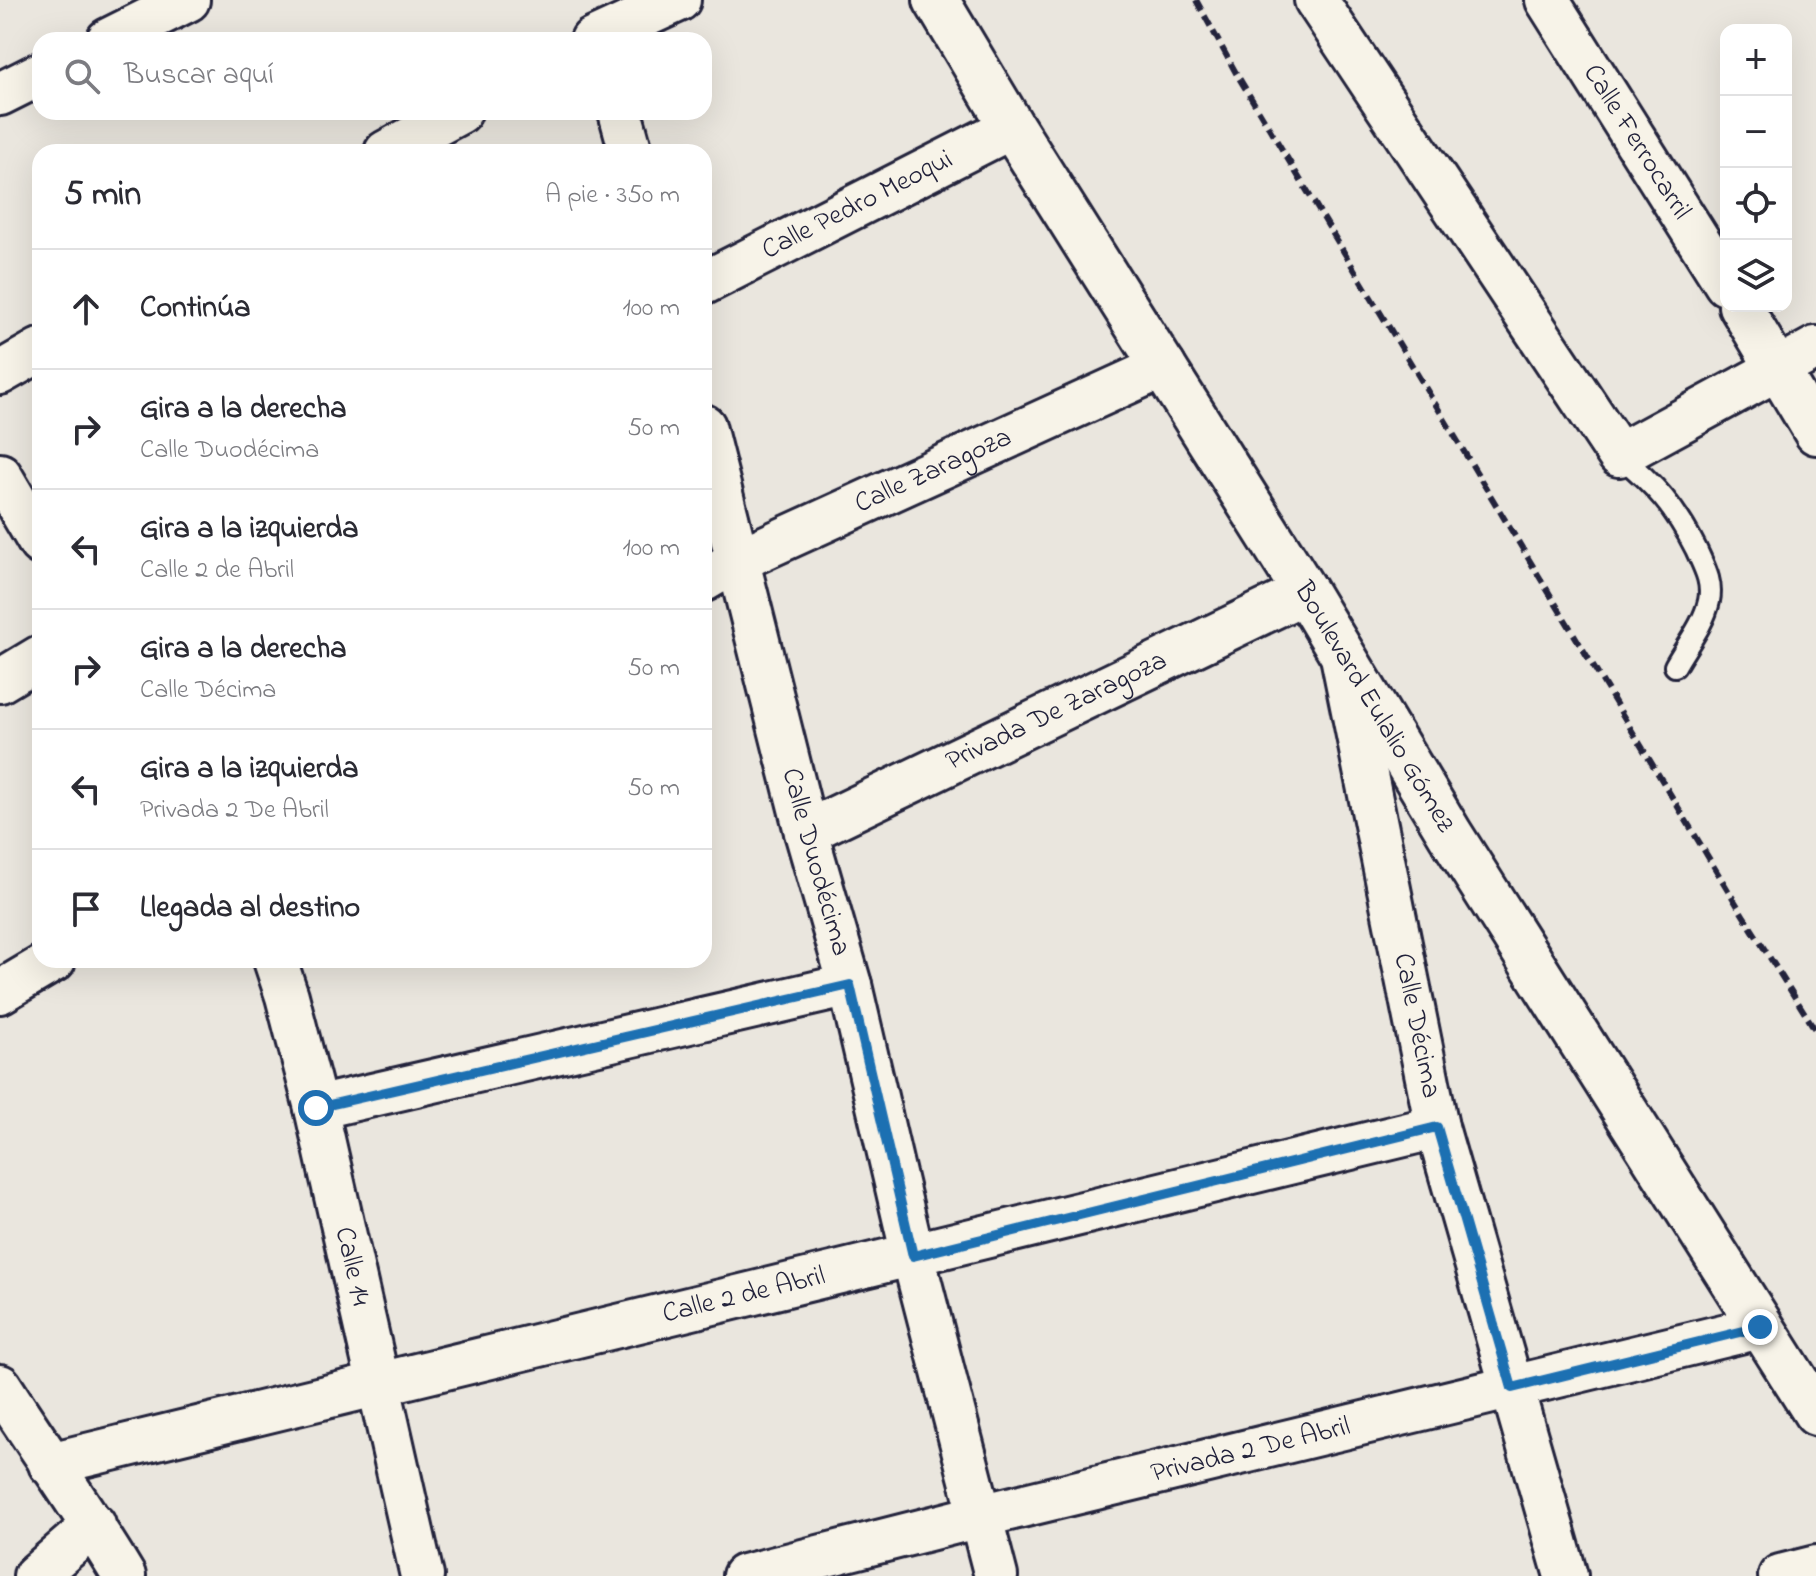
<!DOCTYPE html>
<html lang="es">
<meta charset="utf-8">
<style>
:root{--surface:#fff;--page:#f2f2f3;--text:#2b2b33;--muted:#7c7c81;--line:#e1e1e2}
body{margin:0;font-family:"Indie Flower",sans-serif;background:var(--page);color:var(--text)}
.controls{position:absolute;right:24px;top:24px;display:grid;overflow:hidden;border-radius:16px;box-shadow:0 8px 32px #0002}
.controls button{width:72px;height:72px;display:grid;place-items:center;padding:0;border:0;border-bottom:2px solid var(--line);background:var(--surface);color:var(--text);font:40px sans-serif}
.stop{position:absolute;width:24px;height:24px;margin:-18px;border:6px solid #1f6fb2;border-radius:50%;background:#fff}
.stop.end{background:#1f6fb2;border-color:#fff;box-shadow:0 2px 8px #0008}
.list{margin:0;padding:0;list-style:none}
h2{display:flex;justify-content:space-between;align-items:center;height:104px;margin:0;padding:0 32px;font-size:34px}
h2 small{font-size:26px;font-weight:400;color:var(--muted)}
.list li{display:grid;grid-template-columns:52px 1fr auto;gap:24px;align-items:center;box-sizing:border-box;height:120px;padding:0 32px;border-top:2px solid var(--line)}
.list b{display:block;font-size:30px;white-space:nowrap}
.list p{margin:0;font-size:26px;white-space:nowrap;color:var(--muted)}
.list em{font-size:26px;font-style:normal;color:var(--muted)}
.icon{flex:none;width:44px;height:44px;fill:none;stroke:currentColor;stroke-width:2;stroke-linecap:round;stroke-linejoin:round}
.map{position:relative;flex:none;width:1816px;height:1576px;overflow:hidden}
.search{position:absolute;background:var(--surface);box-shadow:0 8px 32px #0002;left:32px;top:32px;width:680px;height:88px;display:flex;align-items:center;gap:20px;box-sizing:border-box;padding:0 28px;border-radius:24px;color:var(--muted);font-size:30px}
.panel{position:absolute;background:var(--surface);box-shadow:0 8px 32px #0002;left:32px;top:144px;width:680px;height:824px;border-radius:24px}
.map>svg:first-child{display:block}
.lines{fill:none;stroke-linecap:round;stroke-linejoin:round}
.lane-casing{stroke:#22223b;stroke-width:26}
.street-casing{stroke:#22223b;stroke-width:48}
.secondary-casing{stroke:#22223b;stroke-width:50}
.lane{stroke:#f7f3e8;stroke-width:20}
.street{stroke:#f7f3e8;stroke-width:42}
.secondary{stroke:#f7f3e8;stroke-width:44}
.rail{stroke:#22223b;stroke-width:6;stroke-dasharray:12 6;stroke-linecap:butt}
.route{stroke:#1f6fb2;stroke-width:10}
.labels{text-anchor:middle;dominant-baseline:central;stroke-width:8;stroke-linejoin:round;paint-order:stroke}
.street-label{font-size:28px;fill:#22223b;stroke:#f7f3e8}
</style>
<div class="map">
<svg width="1816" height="1576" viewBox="0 0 1816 1576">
<rect width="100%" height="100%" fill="#eae6de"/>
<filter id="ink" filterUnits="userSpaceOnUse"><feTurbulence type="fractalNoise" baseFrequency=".0125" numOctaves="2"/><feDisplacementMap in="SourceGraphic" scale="16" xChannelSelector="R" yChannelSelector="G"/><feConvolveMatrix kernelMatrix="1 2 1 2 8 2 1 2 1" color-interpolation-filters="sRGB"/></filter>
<g filter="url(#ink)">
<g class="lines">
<defs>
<path id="lane" d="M1619 455C1655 485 1675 507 1696 549 1704 567 1713 582 1709 601 1704 624 1686 646 1675 666"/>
<g id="street">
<path d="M1316 0 1619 455 1816 348"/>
<path id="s1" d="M1547 0 1726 284"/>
<path d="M108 40 188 0"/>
<path d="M592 40 679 0"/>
<path d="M0 94 40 74"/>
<path d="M620 112 631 152"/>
<path d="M386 152 460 112"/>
<path id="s2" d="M704 283 1012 127"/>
<path d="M1740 306 1816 433"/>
<path d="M0 373 40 350"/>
<path id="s3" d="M704 426 806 832 850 985 913 1256 996 1576"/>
<path d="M0 475 40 543"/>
<path id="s4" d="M704 580 738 560 1164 366"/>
<path id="s5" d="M1343 661 1437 1127 1566 1576"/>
<path d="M0 681 40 657"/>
<path id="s6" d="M806 832 1305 592"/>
<path id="s7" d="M275 960 287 996 316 1108 422 1576"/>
<path d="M0 992 54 960"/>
<path d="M316 1108 850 985"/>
<path d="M0 1386C41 1450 85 1511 124 1576"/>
<path id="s8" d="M50 1464 1437 1127"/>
<path d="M35 1576 94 1525"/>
<path id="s9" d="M744 1576 980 1516 1760 1327"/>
<path d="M1780 1576 1816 1567"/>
</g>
<g id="secondary">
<path id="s10" d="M936 0 1012 127 1305 592 1450 834 1816 1413"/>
</g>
</defs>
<!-- lane casing -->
<use href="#lane" class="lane-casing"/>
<!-- street casing -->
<use href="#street" class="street-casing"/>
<!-- secondary casing -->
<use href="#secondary" class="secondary-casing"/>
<!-- lane -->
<use href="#lane" class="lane"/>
<!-- street -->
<use href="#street" class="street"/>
<!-- secondary -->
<use href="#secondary" class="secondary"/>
<!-- rail -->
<path class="rail" d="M1196 0 1236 73 1743 915 1816 1031"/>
</g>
</g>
<g class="lines" filter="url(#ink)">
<!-- route -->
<path class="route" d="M316 1108 850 985 913 1256 1437 1127 1512 1388 1760 1327"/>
</g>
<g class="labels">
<!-- street labels -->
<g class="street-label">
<text stroke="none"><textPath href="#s1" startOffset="168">Calle Ferrocarril</textPath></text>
<text stroke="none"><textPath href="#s2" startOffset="172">Calle Pedro Meoqui</textPath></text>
<text stroke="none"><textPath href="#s4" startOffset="254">Calle Zaragoza</textPath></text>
<text stroke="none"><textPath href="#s10" startOffset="832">Boulevard Eulalio Gómez</textPath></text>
<text stroke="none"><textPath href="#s6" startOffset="278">Privada De Zaragoza</textPath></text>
<text stroke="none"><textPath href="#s3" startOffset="450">Calle Duodécima</textPath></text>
<text stroke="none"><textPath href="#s5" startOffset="372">Calle Décima</textPath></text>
<text stroke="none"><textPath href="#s7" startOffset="316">Calle 14</textPath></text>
<text stroke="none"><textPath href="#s8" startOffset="714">Calle 2 de Abril</textPath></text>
<text stroke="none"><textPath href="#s9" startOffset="522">Privada 2 De Abril</textPath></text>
</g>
</g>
</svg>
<div class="controls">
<button>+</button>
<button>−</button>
<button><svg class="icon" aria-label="locate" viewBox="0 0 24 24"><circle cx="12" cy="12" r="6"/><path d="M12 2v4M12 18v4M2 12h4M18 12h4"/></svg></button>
<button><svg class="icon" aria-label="layers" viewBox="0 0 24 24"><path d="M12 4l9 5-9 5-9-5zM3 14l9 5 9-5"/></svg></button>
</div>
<div class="stop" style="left:316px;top:1108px"></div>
<div class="stop end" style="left:1760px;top:1327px"></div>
<div class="search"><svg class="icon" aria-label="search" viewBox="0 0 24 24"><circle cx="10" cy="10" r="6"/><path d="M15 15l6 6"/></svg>Buscar aquí</div>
<section class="panel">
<h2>5 min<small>A pie · 350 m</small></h2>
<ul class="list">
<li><svg class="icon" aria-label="ahead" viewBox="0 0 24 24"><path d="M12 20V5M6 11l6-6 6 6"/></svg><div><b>Continúa</b></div><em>100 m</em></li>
<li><svg class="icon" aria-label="right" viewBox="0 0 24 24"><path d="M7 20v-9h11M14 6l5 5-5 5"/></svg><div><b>Gira a la derecha</b><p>Calle Duodécima</p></div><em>50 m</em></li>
<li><svg class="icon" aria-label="left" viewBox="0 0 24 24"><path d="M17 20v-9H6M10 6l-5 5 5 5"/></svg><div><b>Gira a la izquierda</b><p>Calle 2 de Abril</p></div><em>100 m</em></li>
<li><svg class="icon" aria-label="right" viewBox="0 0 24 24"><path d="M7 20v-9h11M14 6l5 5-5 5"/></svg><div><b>Gira a la derecha</b><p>Calle Décima</p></div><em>50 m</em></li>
<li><svg class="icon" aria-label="left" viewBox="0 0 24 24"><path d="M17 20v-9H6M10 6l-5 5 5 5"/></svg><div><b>Gira a la izquierda</b><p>Privada 2 De Abril</p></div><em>50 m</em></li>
<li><svg class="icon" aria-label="arrive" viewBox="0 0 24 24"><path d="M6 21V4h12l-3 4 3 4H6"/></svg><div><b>Llegada al destino</b></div></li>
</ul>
</section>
</div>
